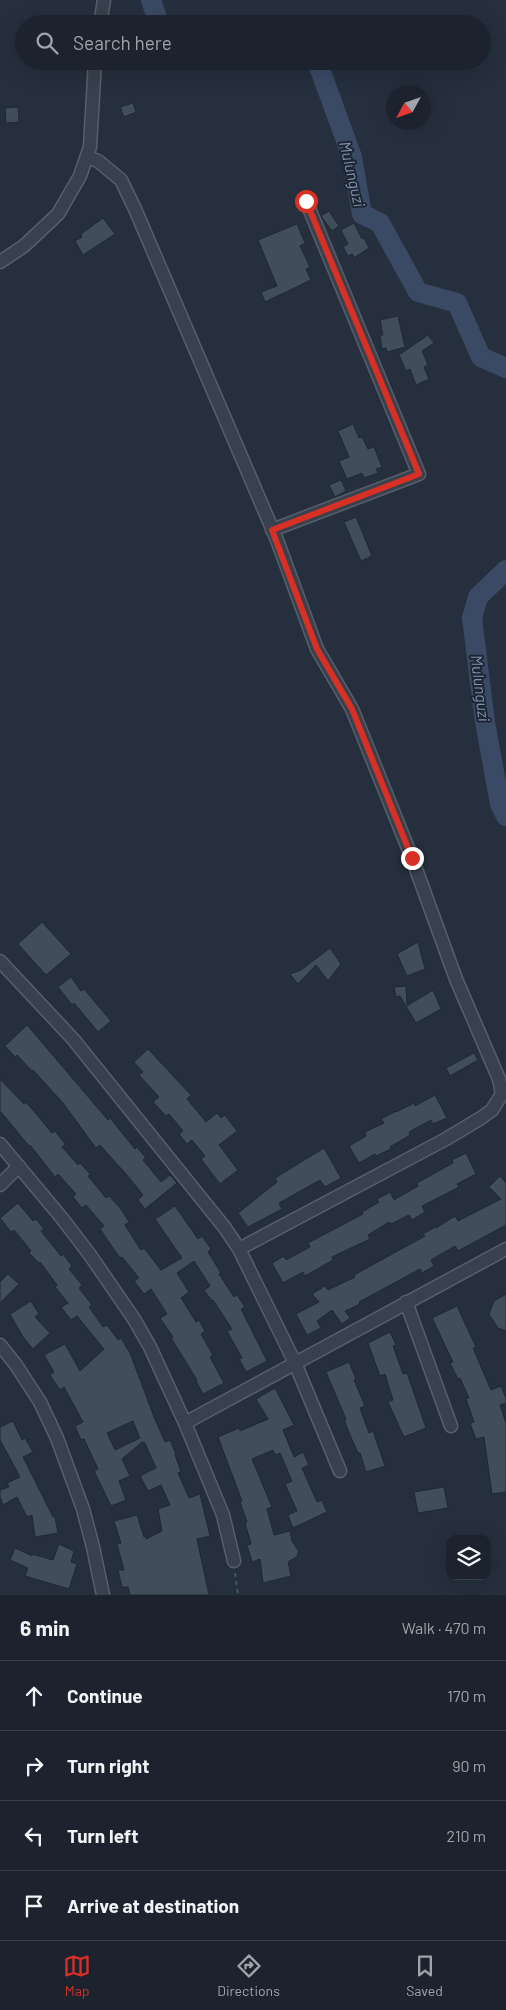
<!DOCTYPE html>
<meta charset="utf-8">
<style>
:root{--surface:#1c232e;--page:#292f3a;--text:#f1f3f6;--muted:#a0a4aa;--line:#3a404a;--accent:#d93025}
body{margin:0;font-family:Barlow,sans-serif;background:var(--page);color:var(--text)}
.controls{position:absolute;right:15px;bottom:15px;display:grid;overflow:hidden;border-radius:10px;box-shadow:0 5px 20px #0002}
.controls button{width:45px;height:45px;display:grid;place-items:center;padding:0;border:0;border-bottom:1px solid var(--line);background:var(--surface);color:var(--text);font:25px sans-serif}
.compass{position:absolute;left:386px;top:85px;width:45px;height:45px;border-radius:50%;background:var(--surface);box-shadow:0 5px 20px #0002;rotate:230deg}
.stop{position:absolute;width:15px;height:15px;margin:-11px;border:4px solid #d93025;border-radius:50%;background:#fff}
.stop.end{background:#d93025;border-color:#fff;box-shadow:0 1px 5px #0008}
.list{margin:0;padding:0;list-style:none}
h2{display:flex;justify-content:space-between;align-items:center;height:65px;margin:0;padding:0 20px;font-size:21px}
h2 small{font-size:16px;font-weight:400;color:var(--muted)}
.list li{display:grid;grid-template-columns:32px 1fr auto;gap:15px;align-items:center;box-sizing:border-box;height:70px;padding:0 20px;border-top:1px solid var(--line)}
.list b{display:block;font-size:19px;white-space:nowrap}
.list em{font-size:16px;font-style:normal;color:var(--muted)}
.icon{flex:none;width:28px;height:28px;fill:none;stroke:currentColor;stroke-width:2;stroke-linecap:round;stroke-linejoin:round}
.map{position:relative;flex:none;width:506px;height:1595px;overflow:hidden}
.search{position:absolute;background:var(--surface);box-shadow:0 5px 20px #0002;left:15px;right:15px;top:15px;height:55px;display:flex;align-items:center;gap:12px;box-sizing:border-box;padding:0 18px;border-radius:28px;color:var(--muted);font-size:19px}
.sheet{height:345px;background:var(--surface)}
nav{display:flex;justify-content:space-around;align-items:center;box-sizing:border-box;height:70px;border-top:1px solid var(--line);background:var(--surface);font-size:14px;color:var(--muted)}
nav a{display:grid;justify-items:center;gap:2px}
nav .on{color:var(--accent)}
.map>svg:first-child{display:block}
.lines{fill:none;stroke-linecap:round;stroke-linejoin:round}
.river{stroke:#3a4a64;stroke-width:20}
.building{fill:#424d5c;stroke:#202835;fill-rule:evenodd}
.street-casing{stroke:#575f6b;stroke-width:15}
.path{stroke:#45585b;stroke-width:2;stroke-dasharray:4 4;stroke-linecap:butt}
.street{stroke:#39414e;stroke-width:12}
.route{stroke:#d93025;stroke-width:6}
.labels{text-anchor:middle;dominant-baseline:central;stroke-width:4;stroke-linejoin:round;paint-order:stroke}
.water-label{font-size:16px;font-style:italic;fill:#7e92af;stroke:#1e2633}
</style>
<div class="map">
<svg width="506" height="1595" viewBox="0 0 506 1595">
<rect width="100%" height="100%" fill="#252f3d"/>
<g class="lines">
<!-- river -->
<path class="river" d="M151 0 159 24
M317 61 352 157 362 214 380 223 418 292 457 303 481 357 506 368
M506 570 478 597 472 618 485 722 500 804 506 816"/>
</g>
<!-- building -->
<path class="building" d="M133 103 136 112 124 117 120 107Z
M18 107 19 122 6 123 5 108Z
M329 211 339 226 332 231 321 216Z
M103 218 115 234 83 255 75 241 82 237 81 234Z
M354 223 362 239 364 238 369 248 354 258 352 254 348 256 343 247 348 244 341 230Z
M297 224 305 243 300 246 310 267 306 269 311 280 265 302 261 292 277 286 258 240Z
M398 316 405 347 387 352 386 348 382 349 380 335H383L380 320Z
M428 335 434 343 422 351 428 365 424 367 429 379 416 385 410 369 406 371 399 355Z
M353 424 359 438 362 437 368 449 374 447 382 467 376 469 378 473 364 478 362 473 347 479 339 461 349 457 338 431Z
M341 480 346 491 335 497 329 485Z
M356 517 372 556 361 561 344 522Z
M42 922 71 954 46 975 18 944Z
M418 942 425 969 407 976 397 954Z
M330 948 341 964 328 981 316 965 298 984 290 974 301 970Z
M71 977 81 991 84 989 111 1021 98 1032 74 1003 72 1005 58 987Z
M406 986 407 1006 433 990 441 1009 416 1023 400 996 396 997 394 987Z
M27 1025 108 1120 110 1118 135 1149 137 1147 146 1158 143 1160 161 1182 170 1175 177 1183 145 1209 138 1200 143 1195 126 1174 100 1145 96 1148 63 1103 33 1070 32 1071 17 1055 15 1057 5 1046Z
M148 1049 191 1095 187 1099 206 1122 217 1113 221 1118 225 1115 237 1131 219 1145 238 1170 220 1184 201 1159 205 1156 192 1140 187 1144 179 1134 183 1131 169 1114 166 1116 153 1102 159 1097 139 1075 143 1072 134 1062Z
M474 1053 478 1060 450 1076 446 1068Z
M0 1079 24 1104 26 1102 52 1133 55 1131 65 1144 62 1147 78 1165 80 1163 90 1174 88 1176 106 1198 109 1196 121 1209 129 1222 125 1225 141 1250 144 1248 161 1270 182 1258 155 1219 175 1206 198 1239 202 1236 211 1249 208 1252 221 1273 219 1274 234 1297 237 1295 245 1307 241 1309 267 1361 246 1372 239 1359 242 1358 227 1331 232 1329 213 1300 212 1301 204 1290 210 1286 194 1261 177 1273 189 1292 181 1298 196 1322 199 1320 205 1331 201 1334 213 1355 210 1357 224 1383 203 1394 196 1381 197 1380 171 1338 173 1337 160 1318 167 1314 151 1289 144 1294 134 1281 139 1278 122 1257 120 1258 100 1229 104 1226 86 1205 82 1208 73 1197 76 1194 58 1174 55 1177 30 1145 29 1146 0 1111Z
M435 1095 447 1118 433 1124 431 1120 409 1132 410 1135 390 1147 391 1149 376 1156 375 1154 359 1163 349 1146 366 1136 365 1132 384 1123 381 1119 396 1111V1112L414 1103 415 1106Z
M324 1148 341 1178 325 1187 320 1180 279 1203 282 1209 248 1227 238 1213 277 1182 275 1178Z
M466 1153 476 1174 457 1184 459 1187 422 1206 425 1212 412 1220 409 1215 391 1224 389 1222 368 1235 370 1239 332 1257 333 1260 305 1276 303 1272 283 1283 272 1263 284 1256 286 1260 310 1247 308 1243 363 1214 362 1212 379 1202 377 1199 390 1192 394 1200 418 1186 417 1183 453 1163 452 1160Z
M500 1176 506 1183V1225L458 1251 455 1246 431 1260 434 1266 422 1273 420 1269 359 1302 360 1304 345 1311 350 1318 342 1324 332 1310 317 1321 321 1328 307 1335 296 1314 319 1302 312 1294 325 1286 328 1290 355 1277 354 1275 425 1236 423 1234 435 1227 436 1228 455 1216 458 1221 501 1199 489 1187Z
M18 1203 33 1221 36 1219 44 1229 41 1231 61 1256 63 1254 72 1266 69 1269 82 1285 79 1288 92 1305 89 1307 103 1327 107 1325 118 1340 121 1338 130 1353 154 1417 165 1442 170 1440 176 1454 175 1455 181 1472 178 1473 189 1498 200 1494 210 1536 197 1539 209 1595H130L128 1587H122L118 1570H124L117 1544 121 1543 114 1521 137 1515 144 1537 146 1536V1539L162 1531 158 1509 170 1505 161 1485 148 1491 140 1476 156 1468 145 1443 142 1442 122 1459 130 1476 119 1481 126 1500 111 1506 94 1471 98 1469 84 1439 81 1440 75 1426 83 1422 64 1387 60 1390 50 1375 54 1372 44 1355 65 1344 80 1371 104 1349 77 1316 71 1320 61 1307 68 1303 55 1287 57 1285 40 1262 39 1263 29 1253 31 1251 14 1230 11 1232 0 1218ZM133 1421 140 1438 115 1450 107 1433Z
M8 1274 19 1284 0 1303V1282Z
M506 1294V1331L498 1328 489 1314 494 1301Z
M31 1301 39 1314 35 1317 50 1333 33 1349 23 1337 10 1314Z
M457 1306 476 1347 473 1348 491 1390 501 1386 506 1398V1403L500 1405 506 1423V1492L492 1494 484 1437 476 1439 470 1423 474 1422 466 1399 469 1398 460 1378 458 1379 450 1363 453 1362 432 1318Z
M390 1332 396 1345 393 1346 403 1374 407 1373 426 1428 404 1437 388 1402 393 1400 385 1374 380 1376 368 1343Z
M349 1362 356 1379 354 1380 365 1406 360 1408 369 1433 373 1431 385 1466 366 1472 360 1453H358L350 1435 344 1420 346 1419 326 1372Z
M275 1388 294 1425 283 1430 294 1457 303 1452 309 1465 302 1468 317 1502 322 1500 327 1512 293 1528 288 1515 297 1511 285 1484 292 1481 280 1453 275 1455 273 1450 252 1459 272 1507 267 1509 274 1535 290 1531 292 1541 299 1552 297 1554 298 1556 288 1562 291 1576 263 1583 260 1559 252 1562 247 1545 251 1544 245 1523 247 1522 240 1502 242 1501 218 1437 239 1428 240 1431 268 1419 256 1399Z
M13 1421 22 1440 25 1438 33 1452 23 1457 53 1517H55L58 1533 35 1537 32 1515 27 1517 17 1497 3 1505 0 1497V1490L9 1487 7 1483 20 1477 0 1440V1427Z
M444 1487 448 1508 418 1513 414 1492Z
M59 1544 74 1551 71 1562 77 1564 69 1589 25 1576 28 1568 10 1560 15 1548 32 1556V1554L53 1560Z"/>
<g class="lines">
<defs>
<path id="street" d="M100 24 104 0
M87 157 98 161 121 180 135 209 277 540 317 649 352 709 412 858 456 979 499 1079 502 1094 492 1110 481 1118 446 1139 239 1249
M0 262 24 246 58 214 80 176 90 147 95 61
M272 530 419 474 306 201
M0 961 73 1039 225 1228 239 1249 295 1363 340 1471
M0 1144 61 1217 90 1255 134 1319 150 1347 185 1423 223 1515 234 1561
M0 1185 19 1166
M406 1302 451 1426
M0 1345 16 1365 40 1402 57 1438 83 1509 93 1547 103 1595
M185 1423 506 1249"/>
</defs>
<!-- street casing -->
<use href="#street" class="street-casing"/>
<!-- path -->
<path class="path" d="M235 1573 238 1595"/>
<!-- street -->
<use href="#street" class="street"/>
</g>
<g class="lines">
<!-- route -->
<path class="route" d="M306 201 419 474 272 530 317 649 352 709 412 858"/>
</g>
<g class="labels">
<!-- water labels -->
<g class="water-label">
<text transform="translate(353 174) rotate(77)">Mulunguzi</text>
<text transform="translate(481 688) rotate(83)">Mulunguzi</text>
</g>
</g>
</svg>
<div class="controls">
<button><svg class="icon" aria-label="layers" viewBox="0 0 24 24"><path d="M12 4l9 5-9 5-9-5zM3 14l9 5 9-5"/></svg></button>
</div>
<svg class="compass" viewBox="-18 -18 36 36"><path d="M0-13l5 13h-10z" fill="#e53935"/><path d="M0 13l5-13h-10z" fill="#a0a4aa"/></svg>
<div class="stop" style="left:306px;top:201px"></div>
<div class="stop end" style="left:412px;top:858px"></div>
<div class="search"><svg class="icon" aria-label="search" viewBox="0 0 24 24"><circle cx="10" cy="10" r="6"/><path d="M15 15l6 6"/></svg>Search here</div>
</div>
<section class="sheet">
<h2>6 min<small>Walk · 470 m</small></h2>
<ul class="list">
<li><svg class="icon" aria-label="ahead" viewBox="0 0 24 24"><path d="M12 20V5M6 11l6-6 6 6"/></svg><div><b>Continue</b></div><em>170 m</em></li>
<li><svg class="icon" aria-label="right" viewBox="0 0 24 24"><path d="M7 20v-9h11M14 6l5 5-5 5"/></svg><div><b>Turn right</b></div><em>90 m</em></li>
<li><svg class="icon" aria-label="left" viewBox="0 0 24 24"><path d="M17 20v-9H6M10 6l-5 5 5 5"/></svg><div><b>Turn left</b></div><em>210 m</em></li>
<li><svg class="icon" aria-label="arrive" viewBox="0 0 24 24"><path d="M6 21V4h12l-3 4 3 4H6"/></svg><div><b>Arrive at destination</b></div></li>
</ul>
</section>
<nav>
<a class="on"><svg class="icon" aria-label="map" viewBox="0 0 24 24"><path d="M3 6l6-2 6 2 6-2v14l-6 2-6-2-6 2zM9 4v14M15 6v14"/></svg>Map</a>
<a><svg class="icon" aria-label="directions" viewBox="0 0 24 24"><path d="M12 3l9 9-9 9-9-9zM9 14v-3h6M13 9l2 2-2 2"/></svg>Directions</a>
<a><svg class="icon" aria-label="saved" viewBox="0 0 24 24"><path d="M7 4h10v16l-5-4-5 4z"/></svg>Saved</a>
</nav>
